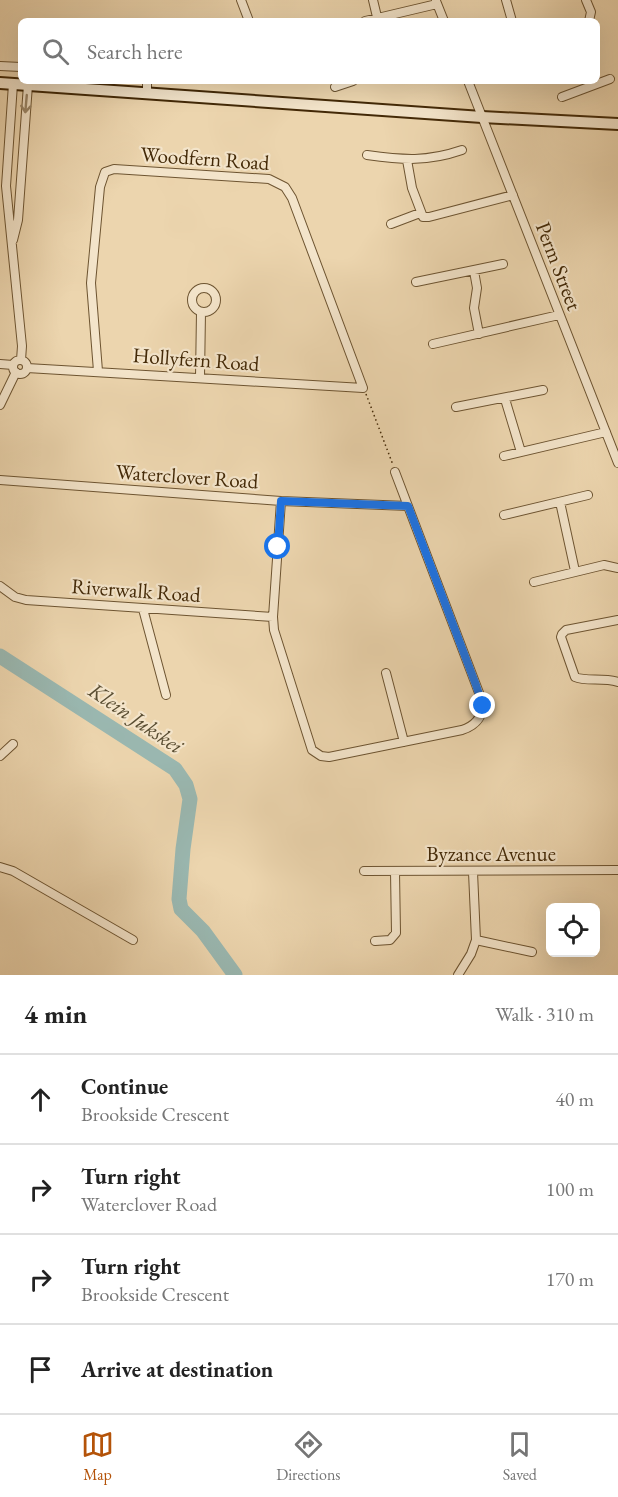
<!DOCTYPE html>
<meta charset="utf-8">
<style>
:root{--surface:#fff;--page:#f6f6f6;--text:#222;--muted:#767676;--line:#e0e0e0;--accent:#b45309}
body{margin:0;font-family:"EB Garamond",serif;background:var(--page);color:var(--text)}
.controls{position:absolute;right:18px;bottom:18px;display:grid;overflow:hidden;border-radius:9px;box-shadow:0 6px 24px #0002}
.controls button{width:54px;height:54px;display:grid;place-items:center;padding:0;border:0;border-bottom:2px solid var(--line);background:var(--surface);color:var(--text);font:30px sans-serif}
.stop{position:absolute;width:18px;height:18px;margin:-14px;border:4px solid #1a73e8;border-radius:50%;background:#fff}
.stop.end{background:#1a73e8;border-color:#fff;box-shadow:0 2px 6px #0008}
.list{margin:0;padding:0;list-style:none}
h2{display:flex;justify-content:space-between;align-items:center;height:78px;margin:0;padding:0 24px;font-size:26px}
h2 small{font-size:20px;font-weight:400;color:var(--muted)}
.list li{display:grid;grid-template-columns:39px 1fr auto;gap:18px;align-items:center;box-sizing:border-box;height:90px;padding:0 24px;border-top:2px solid var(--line)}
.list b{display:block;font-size:22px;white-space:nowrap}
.list p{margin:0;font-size:20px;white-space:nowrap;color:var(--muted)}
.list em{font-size:20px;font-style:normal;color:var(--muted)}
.icon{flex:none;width:33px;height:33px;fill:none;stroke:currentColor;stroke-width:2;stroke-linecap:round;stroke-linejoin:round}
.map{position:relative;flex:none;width:618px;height:975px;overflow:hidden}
.search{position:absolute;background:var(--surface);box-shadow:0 6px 24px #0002;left:18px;right:18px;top:18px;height:66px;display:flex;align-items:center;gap:15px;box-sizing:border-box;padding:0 21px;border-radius:9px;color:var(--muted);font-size:22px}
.sheet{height:438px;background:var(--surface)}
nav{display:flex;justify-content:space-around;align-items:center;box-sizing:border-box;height:84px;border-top:2px solid var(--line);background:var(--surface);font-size:16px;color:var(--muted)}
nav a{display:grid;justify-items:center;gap:3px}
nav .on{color:var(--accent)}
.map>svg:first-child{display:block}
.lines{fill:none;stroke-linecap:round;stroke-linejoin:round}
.river{stroke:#9ab8b1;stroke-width:15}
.street-casing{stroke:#6d5431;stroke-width:10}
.secondary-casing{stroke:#432907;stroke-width:14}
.path{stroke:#432907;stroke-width:1.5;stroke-dasharray:1.5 3;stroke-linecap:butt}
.street{stroke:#f3e4ca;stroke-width:8}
.secondary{stroke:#f3e4ca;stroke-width:10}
.oneway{stroke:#9b8668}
.route{stroke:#1a73e8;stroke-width:8}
.labels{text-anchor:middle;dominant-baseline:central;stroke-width:4.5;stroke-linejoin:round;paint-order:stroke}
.street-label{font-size:21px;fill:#432907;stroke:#f3e4ca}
.water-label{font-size:22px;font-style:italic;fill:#594d32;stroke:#f3e4ca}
</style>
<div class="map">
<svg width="618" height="975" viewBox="0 0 618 975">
<rect width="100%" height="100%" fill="#ecd5ae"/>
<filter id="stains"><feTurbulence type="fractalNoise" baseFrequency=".00333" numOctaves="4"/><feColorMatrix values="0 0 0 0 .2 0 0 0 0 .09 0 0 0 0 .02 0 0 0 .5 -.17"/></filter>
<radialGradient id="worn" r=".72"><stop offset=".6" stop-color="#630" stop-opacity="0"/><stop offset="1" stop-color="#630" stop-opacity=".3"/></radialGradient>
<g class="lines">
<!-- river -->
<path class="river" d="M0 656 175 769 186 785 190 799 183 849 179 899 181 909 203 931 235 975"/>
<defs>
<path id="street" d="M241 0 249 21
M373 0 378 21
M506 0 512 21
M586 0 591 12 589 21
M436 1 444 21
M365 21 437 4
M0 66 21 67
M468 81 618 463
M13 84 6 186 22 346 21 360
M335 87 353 81
M147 94V81
M562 97 610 79
M367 155C403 160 427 162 462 150
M407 160 412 188 423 217H429L513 195
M391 224 420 213
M13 240 18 220 28 85
M474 271 477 288 474 308 479 334
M416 282 503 264
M192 300a12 12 0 1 1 24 0a12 12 0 1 1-24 0Z
M433 344 559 315
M13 367a7 7 0 1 1 14 0a7 7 0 1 1-14 0Z
M0 364 13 365
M27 368 363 388 292 198 285 187 269 179 114 169 105 172 100 187 91 283 98 371
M200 377 201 312
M505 399 521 452
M0 405 16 372
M456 407 543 390
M504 456 606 432
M0 480 281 501 408 506
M281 501 273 617 274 630 312 750 321 756 329 757 462 730C477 725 485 715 481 698L395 472
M560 502 575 571
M504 515 588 495
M534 582 604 565 618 568
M0 586 15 597 26 600 273 617
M143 609 166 695
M618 620 566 630 562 634 561 637 575 677C586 682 603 677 618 682
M386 673 404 742
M0 756 13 744
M0 867 13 871 133 940
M364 871 618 870
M476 940 532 952
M375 941 390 940 396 933 395 872
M458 975 471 954 476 940 473 872"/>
<path id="secondary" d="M0 83 482 117 618 124"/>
</defs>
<!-- street casing -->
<use href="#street" class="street-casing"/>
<!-- secondary casing -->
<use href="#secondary" class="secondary-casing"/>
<!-- path -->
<path class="path" d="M366 394 393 465"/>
<!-- street -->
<use href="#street" class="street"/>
<!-- secondary -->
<use href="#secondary" class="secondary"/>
</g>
<!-- one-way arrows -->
<defs><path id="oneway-shaft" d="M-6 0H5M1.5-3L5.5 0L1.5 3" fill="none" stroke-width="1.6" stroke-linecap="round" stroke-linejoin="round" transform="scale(1.5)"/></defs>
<use class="oneway" href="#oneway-shaft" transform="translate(26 104) rotate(95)"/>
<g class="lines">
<!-- route -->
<path class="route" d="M278 547 281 501 408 506 476 685 483 706"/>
</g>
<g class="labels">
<!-- street labels -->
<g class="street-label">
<text transform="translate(205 158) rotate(4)">Woodfern Road</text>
<text transform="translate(559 266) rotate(69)">Perm Street</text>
<text transform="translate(196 359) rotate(4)">Hollyfern Road</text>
<text transform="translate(187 476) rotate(4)">Waterclover Road</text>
<text transform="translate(136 590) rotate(4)">Riverwalk Road</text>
<text x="491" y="853">Byzance Avenue</text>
</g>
<!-- water labels -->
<g class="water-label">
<text transform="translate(136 718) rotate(34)">Klein Jukskei</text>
</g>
</g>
<rect width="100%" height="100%" filter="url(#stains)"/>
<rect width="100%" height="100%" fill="url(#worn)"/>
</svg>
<div class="controls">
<button><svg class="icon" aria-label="locate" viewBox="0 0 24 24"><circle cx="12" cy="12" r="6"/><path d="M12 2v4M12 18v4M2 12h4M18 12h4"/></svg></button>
</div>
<div class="stop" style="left:278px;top:547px"></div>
<div class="stop end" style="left:483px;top:706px"></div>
<div class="search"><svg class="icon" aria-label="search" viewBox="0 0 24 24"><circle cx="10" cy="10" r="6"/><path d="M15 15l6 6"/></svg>Search here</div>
</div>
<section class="sheet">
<h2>4 min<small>Walk · 310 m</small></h2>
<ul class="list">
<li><svg class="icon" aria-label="ahead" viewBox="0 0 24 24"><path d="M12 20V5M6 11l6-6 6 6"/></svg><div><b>Continue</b><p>Brookside Crescent</p></div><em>40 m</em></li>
<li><svg class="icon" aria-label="right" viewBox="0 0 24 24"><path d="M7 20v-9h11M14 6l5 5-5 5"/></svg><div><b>Turn right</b><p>Waterclover Road</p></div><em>100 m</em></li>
<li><svg class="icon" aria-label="right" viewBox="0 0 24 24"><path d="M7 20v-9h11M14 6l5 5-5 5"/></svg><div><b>Turn right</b><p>Brookside Crescent</p></div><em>170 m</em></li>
<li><svg class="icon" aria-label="arrive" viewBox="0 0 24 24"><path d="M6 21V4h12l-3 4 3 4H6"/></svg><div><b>Arrive at destination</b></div></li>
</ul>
</section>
<nav>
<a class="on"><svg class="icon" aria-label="map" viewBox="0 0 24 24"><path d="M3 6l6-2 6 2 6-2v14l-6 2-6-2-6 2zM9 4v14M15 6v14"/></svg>Map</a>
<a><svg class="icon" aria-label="directions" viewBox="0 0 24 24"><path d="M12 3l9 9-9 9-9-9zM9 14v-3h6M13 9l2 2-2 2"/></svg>Directions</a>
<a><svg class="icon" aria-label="saved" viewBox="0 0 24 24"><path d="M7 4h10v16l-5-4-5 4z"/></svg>Saved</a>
</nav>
